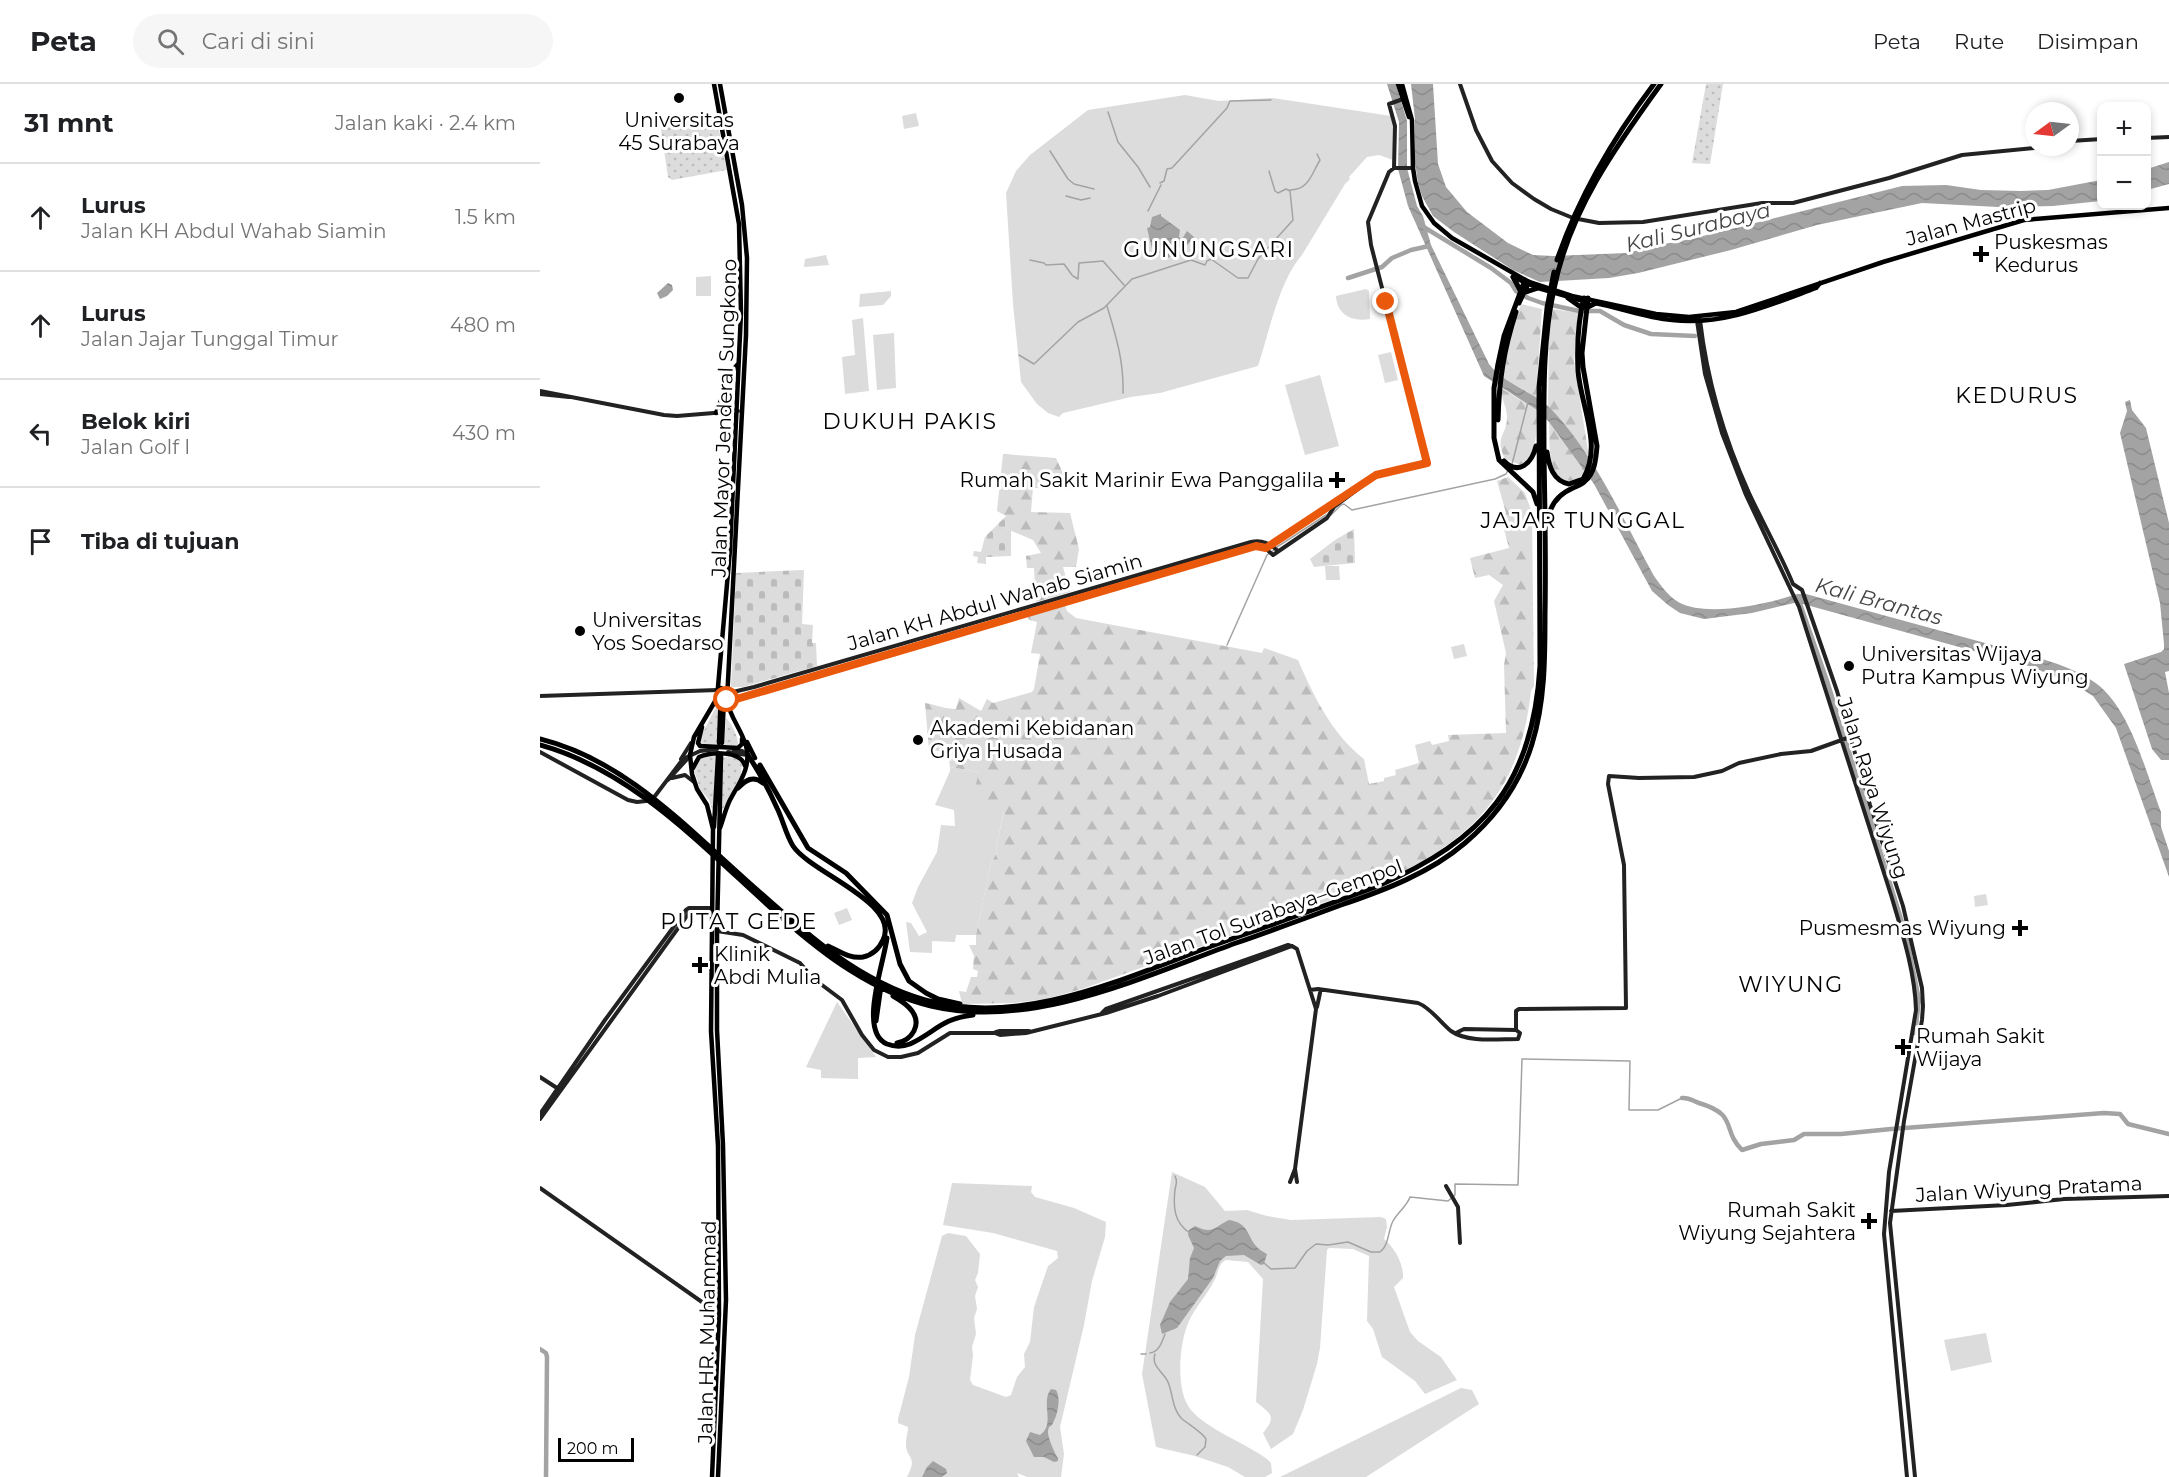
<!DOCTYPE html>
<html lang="id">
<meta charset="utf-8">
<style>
:root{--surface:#fff;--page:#f6f6f6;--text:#202124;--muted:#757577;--line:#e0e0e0}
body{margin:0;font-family:Montserrat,sans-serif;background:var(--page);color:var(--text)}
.controls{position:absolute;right:18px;top:18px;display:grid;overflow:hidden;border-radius:12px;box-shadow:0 3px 9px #0003}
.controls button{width:54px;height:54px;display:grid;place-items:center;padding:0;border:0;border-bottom:2px solid var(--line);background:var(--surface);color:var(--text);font:30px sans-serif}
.compass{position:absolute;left:1485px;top:18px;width:54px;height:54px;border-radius:50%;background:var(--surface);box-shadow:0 3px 9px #0003;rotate:255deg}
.scale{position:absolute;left:18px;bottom:15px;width:76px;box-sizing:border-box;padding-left:6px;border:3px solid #000;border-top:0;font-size:16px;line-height:21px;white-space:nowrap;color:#000;-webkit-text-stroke:4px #fff;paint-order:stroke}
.stop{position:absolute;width:18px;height:18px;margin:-14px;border:4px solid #ea580c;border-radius:50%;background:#fff}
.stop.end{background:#ea580c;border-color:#fff;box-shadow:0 2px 6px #0008}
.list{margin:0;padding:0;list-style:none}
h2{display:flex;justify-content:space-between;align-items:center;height:78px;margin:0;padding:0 24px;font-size:26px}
h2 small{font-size:20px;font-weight:400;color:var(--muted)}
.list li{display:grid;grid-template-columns:39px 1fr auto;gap:18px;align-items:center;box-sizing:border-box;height:108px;padding:0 24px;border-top:2px solid var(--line)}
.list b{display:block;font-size:22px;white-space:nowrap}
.list p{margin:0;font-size:20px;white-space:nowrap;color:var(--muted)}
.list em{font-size:20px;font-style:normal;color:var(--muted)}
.icon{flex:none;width:33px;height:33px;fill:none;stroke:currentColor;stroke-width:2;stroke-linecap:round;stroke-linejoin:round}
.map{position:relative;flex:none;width:1629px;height:1393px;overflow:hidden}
header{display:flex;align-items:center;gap:36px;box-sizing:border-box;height:84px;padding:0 30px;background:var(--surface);border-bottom:2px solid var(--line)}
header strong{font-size:28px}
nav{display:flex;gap:33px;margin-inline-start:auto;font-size:21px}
.search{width:420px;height:54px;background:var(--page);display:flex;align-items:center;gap:15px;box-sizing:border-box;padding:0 21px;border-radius:33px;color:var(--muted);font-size:22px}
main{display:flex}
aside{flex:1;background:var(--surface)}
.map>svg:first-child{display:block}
.grass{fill:#dcdcdc}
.forest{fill:url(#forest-firs)}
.cemetery{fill:url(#cemetery-stones)}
.park{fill:url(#park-dots)}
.water{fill:url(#water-waves)}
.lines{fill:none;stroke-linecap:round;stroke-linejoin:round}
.stream{stroke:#a3a3a3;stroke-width:1.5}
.river{stroke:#a3a3a3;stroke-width:4.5}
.secondary{stroke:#222;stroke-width:4}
.primary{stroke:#000;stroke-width:4.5}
.highway{stroke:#000;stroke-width:5}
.route{stroke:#ea580c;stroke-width:8}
.poi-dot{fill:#000;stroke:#fff;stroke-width:2}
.labels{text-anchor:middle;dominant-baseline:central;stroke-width:6;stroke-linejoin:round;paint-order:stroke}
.poi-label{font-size:20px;fill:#000;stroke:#fff;text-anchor:start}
.street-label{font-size:20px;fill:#000;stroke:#fff}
.water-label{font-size:21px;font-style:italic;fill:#444;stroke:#fff}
.quarter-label{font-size:22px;letter-spacing:1.5px;fill:#000;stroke:#fff}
</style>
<header>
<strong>Peta</strong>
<div class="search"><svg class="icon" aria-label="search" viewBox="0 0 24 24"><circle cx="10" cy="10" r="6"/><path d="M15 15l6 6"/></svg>Cari di sini</div>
<nav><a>Peta</a><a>Rute</a><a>Disimpan</a></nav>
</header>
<main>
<aside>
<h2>31 mnt<small>Jalan kaki · 2.4 km</small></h2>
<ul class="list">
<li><svg class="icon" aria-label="ahead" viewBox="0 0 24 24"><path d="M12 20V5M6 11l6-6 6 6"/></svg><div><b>Lurus</b><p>Jalan KH Abdul Wahab Siamin</p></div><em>1.5 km</em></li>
<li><svg class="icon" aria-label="ahead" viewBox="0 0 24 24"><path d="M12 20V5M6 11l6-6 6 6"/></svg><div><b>Lurus</b><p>Jalan Jajar Tunggal Timur</p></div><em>480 m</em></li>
<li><svg class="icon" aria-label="left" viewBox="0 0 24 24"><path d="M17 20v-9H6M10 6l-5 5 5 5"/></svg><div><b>Belok kiri</b><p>Jalan Golf I</p></div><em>430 m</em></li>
<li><svg class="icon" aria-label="arrive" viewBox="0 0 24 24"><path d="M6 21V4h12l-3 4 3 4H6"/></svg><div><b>Tiba di tujuan</b></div></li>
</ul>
</aside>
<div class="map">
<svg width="1629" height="1393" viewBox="0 0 1629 1393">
<defs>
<pattern id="forest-firs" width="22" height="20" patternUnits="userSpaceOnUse" patternTransform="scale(1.5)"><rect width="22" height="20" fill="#dcdcdc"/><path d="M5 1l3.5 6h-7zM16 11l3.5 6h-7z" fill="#bbb"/></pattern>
<pattern id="cemetery-stones" width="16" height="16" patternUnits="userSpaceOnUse" patternTransform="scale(1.5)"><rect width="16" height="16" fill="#dcdcdc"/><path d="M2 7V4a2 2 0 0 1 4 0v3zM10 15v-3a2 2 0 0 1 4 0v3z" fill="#bbb"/></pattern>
<pattern id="park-dots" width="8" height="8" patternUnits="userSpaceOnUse" patternTransform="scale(1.5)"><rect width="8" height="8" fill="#dcdcdc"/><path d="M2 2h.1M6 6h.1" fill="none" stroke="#bbb" stroke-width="1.8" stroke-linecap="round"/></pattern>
<pattern id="water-waves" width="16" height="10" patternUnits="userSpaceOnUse" patternTransform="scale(1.5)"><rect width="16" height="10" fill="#a3a3a3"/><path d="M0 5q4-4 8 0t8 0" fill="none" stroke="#8b8b8b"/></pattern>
</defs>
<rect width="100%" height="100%" fill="#fff"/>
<!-- grass -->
<path class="grass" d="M645 11 679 17 733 14 851 32 854 41 853 76 839 71 827 73 809 93 810 95 805 100 762 171C739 197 729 249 718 282L620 309 591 313 523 329 519 333 508 329 497 320 481 298 473 220 466 109 476 87 490 71 548 26Z
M376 29 379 42 364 45 362 32Z
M286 171 289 181 264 183 265 175Z
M171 192V212H156V193Z
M826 205 829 207 830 235C812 238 797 231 796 212Z
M351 207V212L343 221 319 223 320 210Z
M323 234 329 307 305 310 302 273 315 271 312 236Z
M354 249 356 304 337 306 333 251Z
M851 268 858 296 845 299 838 271Z
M780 291 799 362 765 371 745 301Z
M785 482H799L800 496H786Z
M924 560 927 572 914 575 911 563Z
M410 683 439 688 464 727 456 763 457 768 451 779 436 851H416L415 858 392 857V869L370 868 366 838 371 839 379 852 387 848 372 819 378 803 397 768 401 741 415 742 414 726 395 721 410 687Z
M1446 810 1448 821 1435 823 1434 812Z
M307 824 312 836 299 841 294 829Z
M297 918 336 973 318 974V995L281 994V986L266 983Z
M632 1088 665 1103 685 1127 707 1126 727 1132 751 1136 841 1133 846 1135 847 1143 844 1155C854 1163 864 1180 863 1194L854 1203 870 1248 878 1257 901 1273 917 1296 885 1310 875 1297 842 1273 833 1245 827 1237 829 1172 813 1165 789 1164 787 1166 780 1264 777 1280 763 1326 753 1350 731 1365 723 1349C737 1332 731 1330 716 1318L723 1195 708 1178 686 1176C678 1180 679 1187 675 1195 668 1210 656 1222 649 1237 639 1258 635 1308 651 1326 667 1345 705 1359 727 1375L731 1379 732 1389 725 1393H705L688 1383 655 1372 616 1363 602 1290Z
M412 1099 492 1102 491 1108 495 1113 534 1124 566 1138 565 1153 552 1197 544 1241 520 1343 524 1370 521 1393H487L477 1389 479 1393H367C379 1371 365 1375 366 1359 366 1353 368 1349 368 1343L358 1339V1335L369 1293 375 1251 402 1152 408 1149 426 1152 440 1170 438 1189 435 1196 438 1203 435 1212 437 1225 434 1234 436 1250 432 1263 433 1271 430 1296 433 1301 466 1313 471 1311 477 1293 485 1283 484 1270 490 1258 494 1223 508 1182 518 1174 517 1167 453 1149 403 1141Z
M1446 1249 1452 1278 1411 1287 1404 1256Z
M921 1304 932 1306 939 1320 826 1393H740Z"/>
<!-- forest -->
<path class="forest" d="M981 220 1002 225 996 313 963 294 968 258Z
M1013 225 1039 229 1034 278 1049 373 1008 323 1009 250Z
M961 304 997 326C996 344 999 371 981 381L965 375C954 352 967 352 967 333 967 323 961 315 961 304Z
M1009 338 1045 386C1042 392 1037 397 1030 397 1006 397 1010 354 1009 338Z
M463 370 516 374 530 405 493 404 491 428 530 429 539 465 536 483H523L530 508 496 518 494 484H487L486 472 501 469 493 456 467 445 473 436 457 427Z
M968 393 985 409 992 429 994 602 991 607C980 709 932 757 841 798L542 905 506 915 475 919 422 920 419 907 426 908 431 893H437L438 887 433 885 434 872 429 861H436V851L451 779 457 768 456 763 464 728 431 720 439 688 410 683 408 668 389 666 385 619C397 621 405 625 416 625L419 614 441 627 447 615 453 619 492 608 494 605 500 570 491 569 497 538 489 536 487 531 525 521 527 527 536 534 722 569 724 564 758 576C774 613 792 650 824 675L829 700 844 697V694L856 691 855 686 879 679 875 661 890 657 892 661 909 657 908 651 966 649 964 581 966 569 954 517 963 501 949 491 935 494 930 474 969 464 961 434V431L966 429 957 397Z"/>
<!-- cemetery -->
<path class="cemetery" d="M466 432 474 436 467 445 471 446V472L446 473V480L437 479 438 473 433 472 434 467 441 468 445 453Z
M814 445 815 479 774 483 770 475 795 456Z
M264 486 262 540 273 541 272 559H276L277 582 203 603H191L196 489Z"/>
<!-- park -->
<path class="park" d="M1166 0H1183L1170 80 1152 79Z
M176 31 187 86 132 96 128 93 120 39Z
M178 619 177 661 160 662 158 658Z
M186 634C192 639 199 655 198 662H184Z
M176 672 174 731 169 716 160 705 153 683 160 673Z
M183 673 197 674 202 678 201 691 182 727Z"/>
<!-- water -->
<path class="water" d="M847 0H856L867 37V84L877 122 883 132 891 161 949 280C965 301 994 307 1012 326 1057 374 1083 436 1114 492 1121 502 1129 513 1140 519 1167 533 1228 520 1257 510H1266L1489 571C1513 578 1537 585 1557 600 1591 626 1606 689 1621 728V743L1629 767V793L1576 644 1553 612 1532 599 1488 582 1263 520 1254 519 1212 529 1164 535 1140 529 1128 521 1112 507 1054 400 1009 338 997 326 944 292 868 122 858 85 859 38Z
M871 0H893L898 80 906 103 927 128 968 159 993 171 1013 172 1087 169 1118 161 1151 155 1362 102 1406 101 1441 106 1481 107 1508 106 1561 96V117L1513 122 1458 123 1382 119 1277 141 1191 166 1098 189 1069 194 1000 198 973 186 914 148 893 132 882 112 878 99 875 79V35Z
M1629 78V100L1607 106V85Z
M621 130V132L640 146 639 153 642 155 647 147 654 153 644 165 635 161 634 166 636 169 628 174 612 165 607 144 610 143 612 133Z
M128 199 132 201 133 206 127 212 120 215 117 209Z
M1590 316 1592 326 1606 344 1629 439V587L1625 588 1629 609V676H1621L1612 665 1584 580 1621 568 1624 565V560L1620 519 1580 349 1587 327 1585 318Z
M755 392 758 402 736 408 733 399Z
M689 1136C710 1139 707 1154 718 1164 721 1167 724 1168 727 1170L724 1180 721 1181 704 1171 686 1172 680 1177 673 1194 637 1244 622 1250 620 1241 630 1218 648 1195 650 1174 654 1164 648 1151 649 1146 655 1142C673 1151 674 1143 689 1136Z
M511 1305 516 1306C521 1314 518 1330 513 1339 510 1345 509 1340 508 1347 507 1352 515 1370 518 1374V1377L514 1378 504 1373H494L486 1357 490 1348 500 1351C516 1340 500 1319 511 1305Z
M393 1377 406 1385 407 1389 402 1393H382L387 1383Z"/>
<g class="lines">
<!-- stream -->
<path class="stream" d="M568 28 578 58 598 83 610 103
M510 67 528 95 534 100 554 105
M620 99 624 97 627 85 632 84 687 24 690 17 731 16
M750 106C769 106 772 89 780 76L777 70
M526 112 541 116 550 114
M608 127 621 101
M490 176 504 179 506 181 524 180 532 191
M533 192 538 195 539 179 563 177 584 201
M567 222C576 252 584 278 583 309
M479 271 494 280 538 238 564 224 592 195 651 176 665 181 667 177 671 175 698 194H708L718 175 753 136 750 107 746 105 738 109 735 107 729 87
M972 380 988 318
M791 431 801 421 804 420 812 426 955 395 966 390 968 386
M737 463 786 431
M687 561 727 471 734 466
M635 1092C638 1098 636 1099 635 1106 633 1123 634 1139 650 1149
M724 1179 731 1185 755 1184 767 1167 776 1160 788 1161 808 1158 831 1168H840C849 1162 848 1146 853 1137 858 1128 867 1122 870 1113L908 1117 915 1111V1100L978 1101 982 975 1090 977 1089 1026H1118L1142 1014
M610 1269C619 1268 622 1258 625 1250
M601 1270H606
M615 1270C611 1283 623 1287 628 1298 633 1310 632 1324 641 1334 648 1340 663 1349 666 1355L665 1363 657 1371"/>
<!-- river -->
<path class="river" d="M882 142 951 184 971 199 976 207 988 214 1002 219 1039 227H1060L1084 241 1111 250 1155 252
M808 194 842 183 852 174 871 166 889 162
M1258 514 1287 597 1366 851 1379 916 1375 949
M1142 1014C1149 1013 1153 1017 1159 1019 1199 1031 1181 1045 1202 1066L1221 1060 1254 1056 1264 1050H1301L1351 1045 1564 1029 1580 1030 1588 1040 1629 1050
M0 1265 6 1269 7 1273 6 1393"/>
<!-- secondary -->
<path class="secondary" d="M920 0 936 46 952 77 972 99 994 115 1011 125 1033 134 1059 139 1103 138 1222 119H1253L1349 94 1422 71 1505 63
M1606 54 1629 53
M1530 57 1562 55
M854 84 855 42 849 20 863 15
M1160 236C1167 296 1184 354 1209 409 1223 439 1240 469 1253 500L1262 506 1297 607 1330 721 1363 822 1382 904 1383 922 1382 936 1364 1037 1350 1139 1375 1393
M1157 237 1165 290 1182 349 1206 411 1259 523 1351 811C1362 848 1375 888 1376 926L1349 1088 1344 1150 1367 1393
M0 307 124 331 137 332 198 327
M0 310 29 313
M836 391 887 379 831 161 828 138 849 88 854 84H873
M729 462 830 395
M188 606 193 608 214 603 711 458C722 455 730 460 738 467
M0 612 178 606
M188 622 193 616 716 462 725 464 733 471 787 434 794 423 837 391
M194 666 202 667 208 671
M0 668 88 716 97 718 106 717
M188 668 207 671
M141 675 151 659
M132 694 145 691 154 698
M128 696 149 673
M115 712 143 675 160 667 177 665
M177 847 203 851 260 879 274 895 302 916 322 951 334 966 348 973H361L378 969 410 949H455L460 951 486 949 566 929 618 912 752 862
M770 906 778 905 878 919C891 924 900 938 911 947 928 959 957 955 978 955L980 949 976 946
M777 923 780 909
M562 929 566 925 748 861 751 862
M976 946V927L979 925 1086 924 1084 781 1068 700 1069 692 1099 694 1154 693 1182 687 1199 679 1241 670 1271 667 1310 653
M456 948 460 947H489
M916 949 924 945 976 946
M0 993 17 1004
M0 1030 65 936 146 826 149 824H172
M0 1035 149 829H172
M755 1085 757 1098
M750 1098 755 1085 776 925 757 865 752 862
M906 1102 918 1123 920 1159
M0 1104 179 1230
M1351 1127 1467 1121 1524 1115 1629 1112"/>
<!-- primary -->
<path class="primary" d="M858 0 869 33
M862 0 872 36 873 84 875 97 882 122 894 139 912 154 989 198 1032 212 1116 230 1149 233 1196 228 1343 178 1484 136 1629 124
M973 193 998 204 1047 218
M1055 219C1081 224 1106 234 1132 236 1183 242 1230 221 1276 204L1280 199
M176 329 192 287 198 280
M162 643 158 659 160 662 198 664 202 660V655
M207 658 215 674
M179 659 181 604
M182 659 184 614
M153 684 159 673C171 668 201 666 205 682
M174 743 178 672
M180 744C183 736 185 727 189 718 198 700 212 684 206 662 202 646 189 632 187 616L206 251 207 174 202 121 180 0
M172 1393 179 1230 178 1062 171 947 173 745 167 721 157 705 152 690 150 671 154 653 177 614 190 466 201 229 199 140 174 0
M178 1393 186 1216 183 1061 177 946V847L181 672"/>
<!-- highway -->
<path class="highway" d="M1017 176C1039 112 1073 54 1114 0
M973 193 980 206
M985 196 964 252 958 280 954 304V354L959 376 993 408 997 420
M983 209 998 204
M1028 214 1042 224
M979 219 989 198
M1046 224 1056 219
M958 336C959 296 964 265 976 228
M1007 368C1009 382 1013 397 1029 400L1043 395C1063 362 1041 323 1038 287 1037 264 1038 236 1044 214
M964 377C979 392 992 379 996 362
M1008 436C1010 420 1019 410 1033 404 1037 402 1042 401 1045 397 1055 389 1056 374 1057 362L1043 283 1042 269 1048 214
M0 655C84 676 143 740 205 795 259 843 314 896 385 916 481 943 580 896 669 863 725 843 782 823 838 802 944 756 993 700 1000 582L999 303 1007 224 1014 188
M0 661C97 688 166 767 240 832 284 871 333 908 391 922 492 946 602 893 696 859 731 847 766 834 801 821 845 806 890 789 925 759 957 732 980 699 992 660 1005 618 1005 574 1005 530 1006 478 1005 425 1004 372 1004 316 1002 259 1014 205 1029 128 1076 62 1121 0
M208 671C219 688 229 706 237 724 243 736 246 751 253 762 271 789 361 819 343 856 339 865 332 871 323 873 310 875 299 867 288 862
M220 681 268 764 306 789 347 831 360 880 369 897 386 909 398 915 420 920
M198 704C206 696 213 691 223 699
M347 854C344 879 318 948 347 960 355 963 362 963 370 960 396 948 400 935 433 931
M353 912C360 916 367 920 372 927 382 941 372 956 357 959
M336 937 341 902"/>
</g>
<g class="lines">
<!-- route -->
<path class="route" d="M187 616 188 622 193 616 716 462 726 464 836 391 887 379 846 218"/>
</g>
<!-- markers -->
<g class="poi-dot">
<circle cx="139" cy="14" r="6"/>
<path d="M1438 161h6v6h6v6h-6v6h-6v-6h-6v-6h6z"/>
<path d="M794 387h6v6h6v6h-6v6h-6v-6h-6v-6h6z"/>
<circle cx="40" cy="547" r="6"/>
<circle cx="1309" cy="582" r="6"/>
<circle cx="378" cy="656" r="6"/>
<path d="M1477 835h6v6h6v6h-6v6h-6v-6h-6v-6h6z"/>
<path d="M157 872h6v6h6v6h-6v6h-6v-6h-6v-6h6z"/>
<path d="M1360 954h6v6h6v6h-6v6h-6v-6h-6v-6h6z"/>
<path d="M1326 1128h6v6h6v6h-6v6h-6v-6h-6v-6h6z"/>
</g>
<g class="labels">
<!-- poi labels -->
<g class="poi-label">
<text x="139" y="36" text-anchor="middle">Universitas<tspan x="139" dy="23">45 Surabaya</tspan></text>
<text x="1454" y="158">Puskesmas<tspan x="1454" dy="23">Kedurus</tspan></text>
<text x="784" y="396" text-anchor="end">Rumah Sakit Marinir Ewa Panggalila</text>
<text x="52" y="536">Universitas<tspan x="52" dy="23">Yos Soedarso</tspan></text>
<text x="1321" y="570">Universitas Wijaya<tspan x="1321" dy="23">Putra Kampus Wiyung</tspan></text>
<text x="390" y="644">Akademi Kebidanan<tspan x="390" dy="23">Griya Husada</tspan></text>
<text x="1466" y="844" text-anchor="end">Pusmesmas Wiyung</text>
<text x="174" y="870">Klinik<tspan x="174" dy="23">Abdi Mulia</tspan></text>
<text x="1376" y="952">Rumah Sakit<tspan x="1376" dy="23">Wijaya</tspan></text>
<text x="1316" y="1126" text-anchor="end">Rumah Sakit<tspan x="1316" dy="23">Wiyung Sejahtera</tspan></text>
</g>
<!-- street labels -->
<g class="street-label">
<text transform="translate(1431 138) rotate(-15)">Jalan Mastrip</text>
<text transform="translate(184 334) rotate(-88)">Jalan Mayor Jenderal Sungkono</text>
<text transform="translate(455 518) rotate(-16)">Jalan KH Abdul Wahab Siamin</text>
<text transform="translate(1333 704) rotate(72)">Jalan Raya Wiyung</text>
<text transform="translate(733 828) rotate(-20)">Jalan Tol Surabaya–Gempol</text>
<text transform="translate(1489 1105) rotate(-3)">Jalan Wiyung Pratama</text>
<text transform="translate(167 1248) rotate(-89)">Jalan HR. Muhammad</text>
</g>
<!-- water labels -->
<g class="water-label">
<text transform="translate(1158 143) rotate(-14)">Kali Surabaya</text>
<text transform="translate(1339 517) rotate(15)">Kali Brantas</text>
</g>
<!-- quarter labels -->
<g class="quarter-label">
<text x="669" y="165">GUNUNGSARI</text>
<text x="1477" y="311">KEDURUS</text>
<text x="370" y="337">DUKUH PAKIS</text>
<text x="1043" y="436">JAJAR TUNGGAL</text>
<text x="199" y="837">PUTAT GEDE</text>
<text x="1251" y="900">WIYUNG</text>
</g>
</g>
</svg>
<div class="controls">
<button>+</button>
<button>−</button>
</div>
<svg class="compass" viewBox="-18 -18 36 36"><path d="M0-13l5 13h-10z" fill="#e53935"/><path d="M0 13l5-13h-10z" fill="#757577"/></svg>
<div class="scale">200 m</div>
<div class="stop" style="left:187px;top:616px"></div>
<div class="stop end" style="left:846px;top:218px"></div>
</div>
</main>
